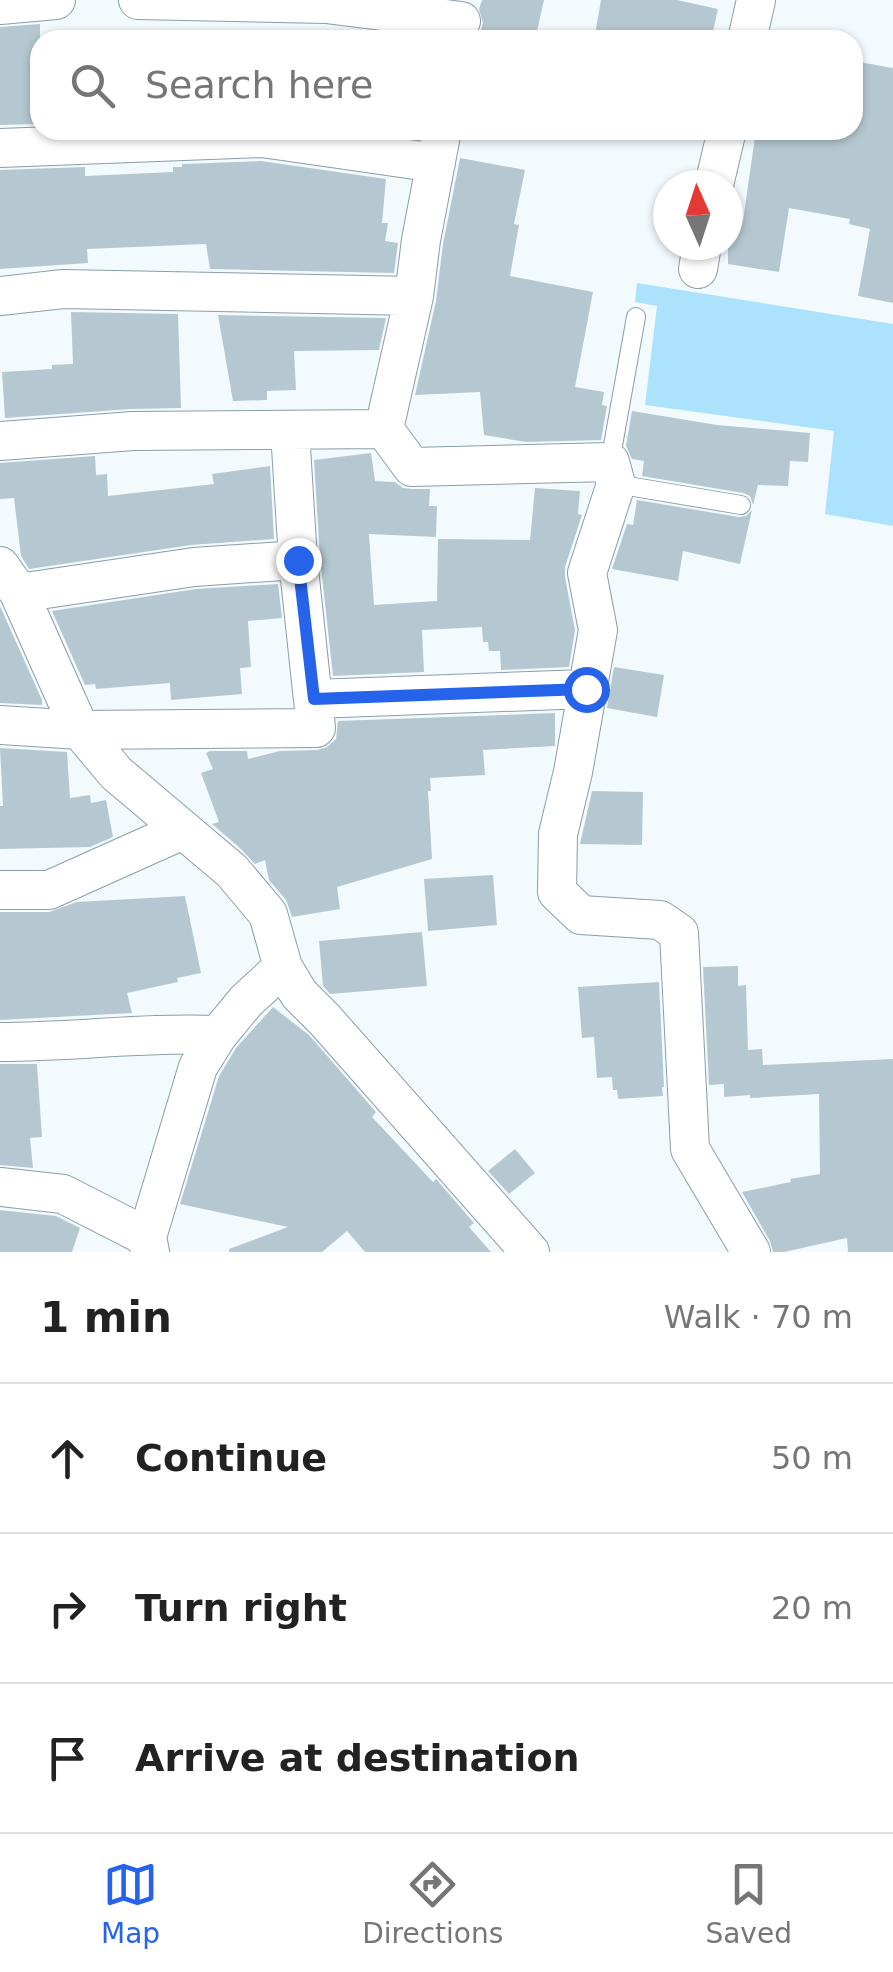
<!DOCTYPE html>
<meta charset="utf-8">
<style>
:root{--surface:#fff;--page:#f2f2f2;--text:#222;--muted:#767676;--line:#e0e0e0;--accent:#2563eb}
body{margin:0;font-family:"DejaVu Sans",sans-serif;background:var(--page);color:var(--text)}
.compass{position:absolute;left:653px;top:170px;width:90px;height:90px;border-radius:50%;background:var(--surface);box-shadow:0 2px 8px #0004;rotate:357deg}
.stop{position:absolute;width:30px;height:30px;margin:-22px;border:8px solid #2563eb;border-radius:50%;background:#fff}
.stop.end{background:#2563eb;border-color:#fff;box-shadow:0 2px 10px #0008}
.list{margin:0;padding:0;list-style:none}
h2{display:flex;justify-content:space-between;align-items:center;height:130px;margin:0;padding:0 40px;font-size:42px}
h2 small{font-size:32px;font-weight:400;color:var(--muted)}
.list li{display:grid;grid-template-columns:65px 1fr auto;gap:30px;align-items:center;box-sizing:border-box;height:150px;padding:0 40px;border-top:2px solid var(--line)}
.list b{display:block;font-size:38px;white-space:nowrap}
.list em{font-size:32px;font-style:normal;color:var(--muted)}
.icon{flex:none;width:55px;height:55px;fill:none;stroke:currentColor;stroke-width:2;stroke-linecap:round;stroke-linejoin:round}
.map{position:relative;flex:none;width:893px;height:1252px;overflow:hidden}
.search{position:absolute;background:var(--surface);box-shadow:0 2px 8px #0004;left:30px;right:30px;top:30px;height:110px;display:flex;align-items:center;gap:25px;box-sizing:border-box;padding:0 35px;border-radius:30px;color:var(--muted);font-size:38px}
.sheet{height:580px;background:var(--surface)}
nav{display:flex;justify-content:space-around;align-items:center;box-sizing:border-box;height:140px;border-top:2px solid var(--line);background:var(--surface);font-size:28px;color:var(--muted)}
nav a{display:grid;justify-items:center;gap:5px}
nav .on{color:var(--accent)}
.map>svg:first-child{display:block}
.green{fill:#ace2fb}
.building{fill:#b5c8d1}
.lines{fill:none;stroke-linecap:round;stroke-linejoin:round}
.service-casing{stroke:#8b9ea7;stroke-width:20}
.minor-casing{stroke:#8b9ea7;stroke-width:40}
.service{stroke:#fff;stroke-width:18}
.minor{stroke:#fff;stroke-width:38}
.route{stroke:#2563eb;stroke-width:12}
</style>
<div class="map">
<svg width="893" height="1252" viewBox="0 0 893 1252">
<rect width="100%" height="100%" fill="#f2fafe"/>
<!-- green -->
<path class="green" d="M637 283 893 324V526L825 514 834 431 645 405 657 306 635 302Z"/>
<!-- building -->
<path class="building" d="M482 0H544L535 40H511L480 33 483 23 479 9Z
M601 0H677L718 9 711 40H594Z
M40 24V124L0 125V27Z
M853 61 893 68V303L858 296 870 229 849 224 850 219 789 208 779 272 728 264V219L743 221 756 130H853Z
M460 158 525 170 514 224 519 225 510 276 593 292 575 387 604 392 602 405 607 406 601 440 526 442 484 435 480 392 415 395 436 301 443 244Z
M261 161 386 179 382 223H388L385 241 398 243 394 273 210 269 206 244 87 249 88 263 0 269V170L85 167V176L173 172V167H182V164Z
M71 312 178 314 181 408 131 409 5 418 2 372 52 369V365L73 364Z
M218 315 386 318 379 350 294 351 296 390 267 391V400L233 401Z
M632 411 717 425 810 433 808 462 790 461 788 486 758 485 753 505 750 496 743 493 642 476 644 461 632 459 626 446Z
M371 453 375 481 395 482 403 488 412 489H430L429 506H437L436 537 369 534 374 605 437 601 438 539 530 540 535 488 580 491 578 514 582 515 565 567V577L575 630 569 667 501 670 500 651H489L488 642H483L482 627 422 630 424 672 333 676 320 558 314 460Z
M95 456 96 475 107 474 108 496 214 484 212 474 270 466 274 539 191 545 29 569 21 556 14 498 0 499V463Z
M637 500 739 517 746 516 752 510 740 564 683 551 678 581 612 569 627 524 633 525Z
M278 584 282 618 248 621 251 667 240 668 242 694 171 700 170 683 96 689 95 684 85 685 52 611 196 589Z
M0 606 42 700V705L0 703Z
M614 667 664 675 657 717 607 708Z
M555 713V746L483 750 485 775 430 778 431 791H428L432 859 337 887 340 909 292 917 286 900 269 880 265 860 255 864 240 848 212 824 219 822 201 773 213 769 206 753 210 751H247L248 759 280 751 317 750 327 747 336 739 338 721Z
M0 748 67 752 70 798 90 795 91 803 106 800 113 837 90 847 0 849V806H3Z
M592 791 643 792 642 845 580 844Z
M493 875 497 925 428 931 424 879Z
M185 896 201 973 177 978 178 982 127 993 132 1013 0 1020V912H49L77 902Z
M422 932 427 986 330 994 323 986 319 941Z
M738 966V986L746 985 748 1050 762 1049 763 1065 893 1059V1252H848L847 1238 784 1252H773L770 1241 742 1192 791 1182 790 1179 820 1174 819 1094 750 1098V1095L724 1097V1084L709 1085 703 967Z
M659 982 664 1087H662L663 1096 618 1099 617 1090H613L612 1077 597 1078 594 1037 582 1038 578 987Z
M273 1007 309 1035 376 1112 372 1117 433 1182 436 1179 474 1223 469 1227 491 1252H365L347 1231 322 1252H229V1249L288 1227 180 1204 219 1076 236 1048Z
M0 1064H37L42 1137 30 1138 33 1168 0 1165Z
M515 1149 535 1173 509 1194 488 1171Z
M0 1210 56 1216 80 1228 72 1252H0Z"/>
<g class="lines">
<defs>
<path id="service" d="M610 462 636 317
M616 484 741 505"/>
<path id="minor" d="M138 0 326 4 461 21
M0 5 56 0
M747 40 756 0
M442 130 421 240 414 296 384 429 412 467 610 462 616 484 587 573 598 630 573 772 558 834 557 892 581 915 660 920 679 933 690 1149 751 1252
M0 148 262 138 436 163
M714 185 727 130
M698 269 702 245
M0 296 63 289 414 296
M0 441 133 431 384 429
M0 566 19 593 80 730 116 773 232 871 268 914 283 967 299 994 325 1020 530 1252
M19 593 194 567 298 560
M314 699 586 689
M0 725 80 730 316 728 298 560 290 431
M0 890H49L183 830
M0 1042C73 1042 145 1032 218 1035
M0 1187 63 1194 147 1237 150 1252
M147 1237 198 1067 218 1035 246 1001 283 967"/>
</defs>
<!-- service casing -->
<use href="#service" class="service-casing"/>
<!-- minor casing -->
<use href="#minor" class="minor-casing"/>
<!-- service -->
<use href="#service" class="service"/>
<!-- minor -->
<use href="#minor" class="minor"/>
</g>
<g class="lines">
<!-- route -->
<path class="route" d="M298 560 314 699 586 689"/>
</g>
</svg>
<svg class="compass" viewBox="-18 -18 36 36"><path d="M0-13l5 13h-10z" fill="#e53935"/><path d="M0 13l5-13h-10z" fill="#767676"/></svg>
<div class="stop" style="left:586px;top:689px"></div>
<div class="stop end" style="left:298px;top:560px"></div>
<div class="search"><svg class="icon" aria-label="search" viewBox="0 0 24 24"><circle cx="10" cy="10" r="6"/><path d="M15 15l6 6"/></svg>Search here</div>
</div>
<section class="sheet">
<h2>1 min<small>Walk · 70 m</small></h2>
<ul class="list">
<li><svg class="icon" aria-label="ahead" viewBox="0 0 24 24"><path d="M12 20V5M6 11l6-6 6 6"/></svg><div><b>Continue</b></div><em>50 m</em></li>
<li><svg class="icon" aria-label="right" viewBox="0 0 24 24"><path d="M7 20v-9h11M14 6l5 5-5 5"/></svg><div><b>Turn right</b></div><em>20 m</em></li>
<li><svg class="icon" aria-label="arrive" viewBox="0 0 24 24"><path d="M6 21V4h12l-3 4 3 4H6"/></svg><div><b>Arrive at destination</b></div></li>
</ul>
</section>
<nav>
<a class="on"><svg class="icon" aria-label="map" viewBox="0 0 24 24"><path d="M3 6l6-2 6 2 6-2v14l-6 2-6-2-6 2zM9 4v14M15 6v14"/></svg>Map</a>
<a><svg class="icon" aria-label="directions" viewBox="0 0 24 24"><path d="M12 3l9 9-9 9-9-9zM9 14v-3h6M13 9l2 2-2 2"/></svg>Directions</a>
<a><svg class="icon" aria-label="saved" viewBox="0 0 24 24"><path d="M7 4h10v16l-5-4-5 4z"/></svg>Saved</a>
</nav>
